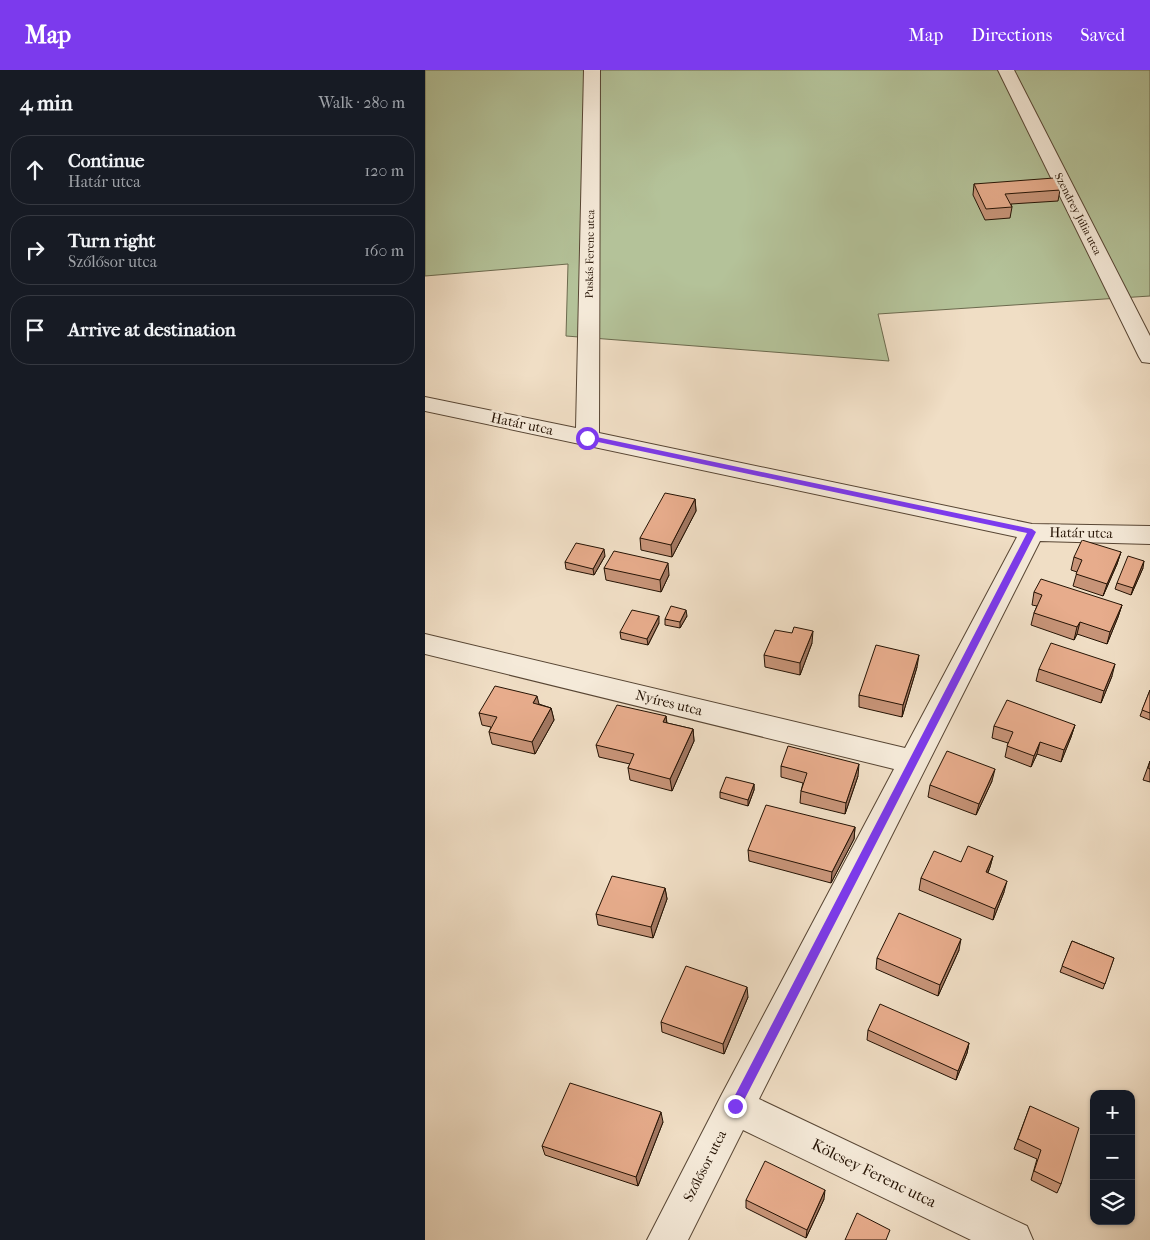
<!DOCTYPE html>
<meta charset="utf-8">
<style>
:root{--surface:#171b24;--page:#242831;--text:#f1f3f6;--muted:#9ea1a6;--line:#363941;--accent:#7c3aed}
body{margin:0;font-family:"IM FELL French Canon",serif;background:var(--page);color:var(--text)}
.controls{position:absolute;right:15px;bottom:15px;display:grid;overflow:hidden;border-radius:10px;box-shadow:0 1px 4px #0004}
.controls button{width:45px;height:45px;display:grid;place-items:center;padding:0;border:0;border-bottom:1px solid var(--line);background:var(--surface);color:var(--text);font:25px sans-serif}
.stop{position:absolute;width:15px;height:15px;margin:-11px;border:4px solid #7c3aed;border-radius:50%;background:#fff}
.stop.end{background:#7c3aed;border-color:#fff;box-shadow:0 1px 5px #0008}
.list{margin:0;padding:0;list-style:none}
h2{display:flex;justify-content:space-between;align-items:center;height:65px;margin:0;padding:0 20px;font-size:21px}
h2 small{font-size:16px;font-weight:400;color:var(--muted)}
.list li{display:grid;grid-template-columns:32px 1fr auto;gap:15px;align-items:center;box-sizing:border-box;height:70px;margin:0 10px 10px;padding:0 10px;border:1px solid var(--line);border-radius:20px}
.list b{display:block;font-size:19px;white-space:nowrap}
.list p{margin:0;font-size:16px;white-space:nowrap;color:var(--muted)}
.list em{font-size:16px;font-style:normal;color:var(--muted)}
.icon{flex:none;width:28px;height:28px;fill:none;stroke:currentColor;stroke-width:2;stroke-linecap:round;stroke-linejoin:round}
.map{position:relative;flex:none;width:725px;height:1170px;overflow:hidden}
header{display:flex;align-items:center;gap:30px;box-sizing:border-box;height:70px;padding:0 25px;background:var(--accent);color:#fff}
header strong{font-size:24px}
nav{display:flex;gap:28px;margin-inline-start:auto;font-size:18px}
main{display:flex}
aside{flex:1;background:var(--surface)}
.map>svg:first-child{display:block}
.green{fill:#b4c299;stroke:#6c6a4e}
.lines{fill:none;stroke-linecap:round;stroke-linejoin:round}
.street-casing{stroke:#584634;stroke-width:2}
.street{fill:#f5ead9;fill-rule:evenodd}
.wall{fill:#c79478;stroke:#251304}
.shaded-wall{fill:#a27862;stroke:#251304}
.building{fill:#e7ac8c;stroke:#251304}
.route{fill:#7c3aed}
.labels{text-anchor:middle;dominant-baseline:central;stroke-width:5;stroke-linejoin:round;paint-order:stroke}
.far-street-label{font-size:11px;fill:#251304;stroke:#f5ead9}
.street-label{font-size:14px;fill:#251304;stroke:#f5ead9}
.near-street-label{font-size:16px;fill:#251304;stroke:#f5ead9}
</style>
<header>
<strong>Map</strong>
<nav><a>Map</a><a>Directions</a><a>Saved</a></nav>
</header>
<main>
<aside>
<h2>4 min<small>Walk · 280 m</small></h2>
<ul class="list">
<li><svg class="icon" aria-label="ahead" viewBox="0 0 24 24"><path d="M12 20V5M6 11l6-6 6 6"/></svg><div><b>Continue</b><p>Határ utca</p></div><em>120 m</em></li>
<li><svg class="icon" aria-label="right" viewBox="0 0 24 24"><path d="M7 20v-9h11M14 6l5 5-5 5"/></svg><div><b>Turn right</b><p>Szőlősor utca</p></div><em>160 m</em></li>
<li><svg class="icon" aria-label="arrive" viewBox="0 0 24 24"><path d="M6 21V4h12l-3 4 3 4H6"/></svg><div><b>Arrive at destination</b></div></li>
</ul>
</aside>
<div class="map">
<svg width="725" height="1170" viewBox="0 0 725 1170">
<rect width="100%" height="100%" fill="#f0dec5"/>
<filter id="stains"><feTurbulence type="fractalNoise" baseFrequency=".004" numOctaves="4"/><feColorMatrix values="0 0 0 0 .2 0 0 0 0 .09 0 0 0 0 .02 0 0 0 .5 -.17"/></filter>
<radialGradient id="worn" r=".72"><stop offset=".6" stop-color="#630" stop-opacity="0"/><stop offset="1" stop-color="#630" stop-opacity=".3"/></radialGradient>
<!-- green -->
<path class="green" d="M0 0H725V226L453 244 464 291 141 266 143 194 0 206Z"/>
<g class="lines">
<defs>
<path id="street" d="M159 0H175L174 363 607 454 725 456V474L615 471 334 1029 602 1156 608 1170H546L318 1060 263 1170H222L297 1024 469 699 0 584V564L480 678 592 467 0 341V327L151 358Z
M573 0H589L725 266V293L717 292 714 287Z"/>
</defs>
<!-- street casing -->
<use href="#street" class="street-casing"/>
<!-- street -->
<use href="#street" class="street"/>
</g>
<!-- wall -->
<path class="wall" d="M549 114 635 120 633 131 586 134 587 137 585 148 560 150 548 125Z
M270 429 271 441 247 487 216 480 215 468Z
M696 482 692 494 678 526 648 516 652 502 646 500 649 487Z
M180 486 169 505 141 499 140 492Z
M179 498 244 505 236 522 181 510Z
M718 498 706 525 690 519 692 513Z
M609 522 697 535 693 547 682 574 652 564 649 570 606 555 609 543 612 536 607 535Z
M262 546 255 558 240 555V549Z
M234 553 223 575 196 569 195 562Z
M367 563 387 573 375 605 340 597 339 585Z
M492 597 477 647 434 637V625Z
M614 599 687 606 676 633 611 611Z
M725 620V650L715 646Z
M114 634 126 638 129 650 110 684 67 674 64 662 66 657 57 655 54 643Z
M241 646 242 653 268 659 269 671 247 721 205 710 203 698 205 694 174 687 171 675Z
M650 655 646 667 636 692 612 684 606 697 580 687 583 673 567 668 569 656Z
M725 691V712L718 710Z
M356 696 433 706 420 744 375 733 376 721 378 713 356 707Z
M567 711 551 745 503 727 505 715Z
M329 714V720L323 736 295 728V722Z
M430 757 429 769 406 813 324 791 323 780Z
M568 786 565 797 563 803 579 822 568 850 494 820 496 808 536 792Z
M240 818 242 829 228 868 173 855 171 844Z
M647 871 689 888 678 919 635 902Z
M534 880 513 926 451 899 452 888Z
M323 927 299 984 237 962 236 952Z
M443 960 544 973 542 983 531 1010 442 970Z
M605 1036 636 1114 632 1123 606 1110 612 1089 589 1079Z
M238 1052 213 1116 120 1085 117 1076Z
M399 1129 381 1168 321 1138V1130Z"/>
<!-- shaded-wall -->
<path class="shaded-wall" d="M270 429 271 441 247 487 246 475Z
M179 479 180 486 169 505 168 499Z
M696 482 692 494 678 526 682 514Z
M719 491 718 498 706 525 708 518Z
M243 493 244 505 236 522 235 510Z
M697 535 693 547 682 574 685 562Z
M261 540 262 546 255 558V552Z
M234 546V553L223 575 222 569Z
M655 552 652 564 649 570 652 557Z
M388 561 387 573 375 605V593Z
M494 585 492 597 477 647 478 635Z
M690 594 687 606 676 633 679 621Z
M112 626 115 638 108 633Z
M126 638 129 650 110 684 107 672Z
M241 646 242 658 238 652Z
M650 655 646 667 636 692 639 680Z
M268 659 269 671 247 721 245 709Z
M615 672 612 684 606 697 609 686Z
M434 694 433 706 420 744 421 733Z
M570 699 567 711 551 745 554 734Z
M329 714V720L323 736V730Z
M430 757 429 769 406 813 407 802Z
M568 786 565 797 558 813 561 802Z
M582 811 579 822 568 850 570 839Z
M240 818 242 829 228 868 226 857Z
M536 869 534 880 513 926 515 915Z
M322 917 323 927 299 984 298 974Z
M544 973 542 983 531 1010 533 1001Z
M236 1042 238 1052 213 1116 211 1107Z
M400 1120 399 1129 381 1168 382 1160Z"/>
<!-- building -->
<path class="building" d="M629 108 635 120 580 124 587 137 561 139 549 114Z
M240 423 270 429 246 475 215 468Z
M657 470 696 482 682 514 651 504 657 490 649 487Z
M151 473 179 479 168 499 140 492Z
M189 481 243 493 235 510 179 498Z
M703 486 719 491 708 518 692 513Z
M616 509 697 535 685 562 655 552 652 557 609 543 617 525 609 522Z
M246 536 261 540 255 552 240 549Z
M207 540 234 546 222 569 195 562Z
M369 557 388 561 375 593 339 585 350 560 367 563Z
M626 573 690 594 679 621 614 599Z
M451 575 494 585 478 635 434 625Z
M70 616 112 626 108 633 126 638 107 672 64 662 72 647 54 643Z
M725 620V643L717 640Z
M582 630 650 655 639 680 615 672 609 686 582 676 588 662 569 656Z
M192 635 241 646 238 652 268 659 245 709 203 698 209 684 171 675Z
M363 676 434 694 421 733 376 721 382 703 356 696Z
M522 681 570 699 554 734 505 715Z
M725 691V699L723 698Z
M301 707 329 714 323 730 295 722Z
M341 735 430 757 407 802 323 780Z
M543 776 568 786 561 802 582 811 570 839 496 808 509 781 536 792Z
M187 806 240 818 226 857 171 844Z
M474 843 536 869 515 915 452 888Z
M647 871 689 888 680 914 637 896Z
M261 896 322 917 298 974 236 952Z
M455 934 544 973 533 1001 443 960Z
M145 1013 236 1042 211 1107 117 1076Z
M605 1036 654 1058 636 1114 609 1101 616 1080 593 1069Z
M340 1091 400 1120 382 1160 321 1130Z
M432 1143 465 1160 461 1170H420Z"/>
<!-- route -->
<path class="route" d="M162 365 607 459 611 462 314 1040 310 1042 306 1040 304 1036 306 1033 602 463 159 369 158 368Z"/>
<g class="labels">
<!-- far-street labels -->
<g class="far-street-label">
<text transform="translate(653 144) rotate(63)">Szendrey Júlia utca</text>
<text transform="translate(165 184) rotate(-89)">Puskás Ferenc utca</text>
</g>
<!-- street labels -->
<g class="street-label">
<text transform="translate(97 354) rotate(12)">Határ utca</text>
<text transform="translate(656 463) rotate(1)">Határ utca</text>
<text transform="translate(244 633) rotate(14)">Nyíres utca</text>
<text transform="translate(280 1096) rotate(-63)">Szőlősor utca</text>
</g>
<!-- near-street labels -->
<g class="near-street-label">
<text transform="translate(449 1103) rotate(26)">Kölcsey Ferenc utca</text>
</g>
</g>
<rect width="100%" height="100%" filter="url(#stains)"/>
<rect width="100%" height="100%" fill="url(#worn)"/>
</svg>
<div class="controls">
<button>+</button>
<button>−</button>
<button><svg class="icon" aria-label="layers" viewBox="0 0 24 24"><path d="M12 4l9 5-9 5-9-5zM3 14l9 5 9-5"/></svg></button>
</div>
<div class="stop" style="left:162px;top:368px"></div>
<div class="stop end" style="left:310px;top:1036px"></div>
</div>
</main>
